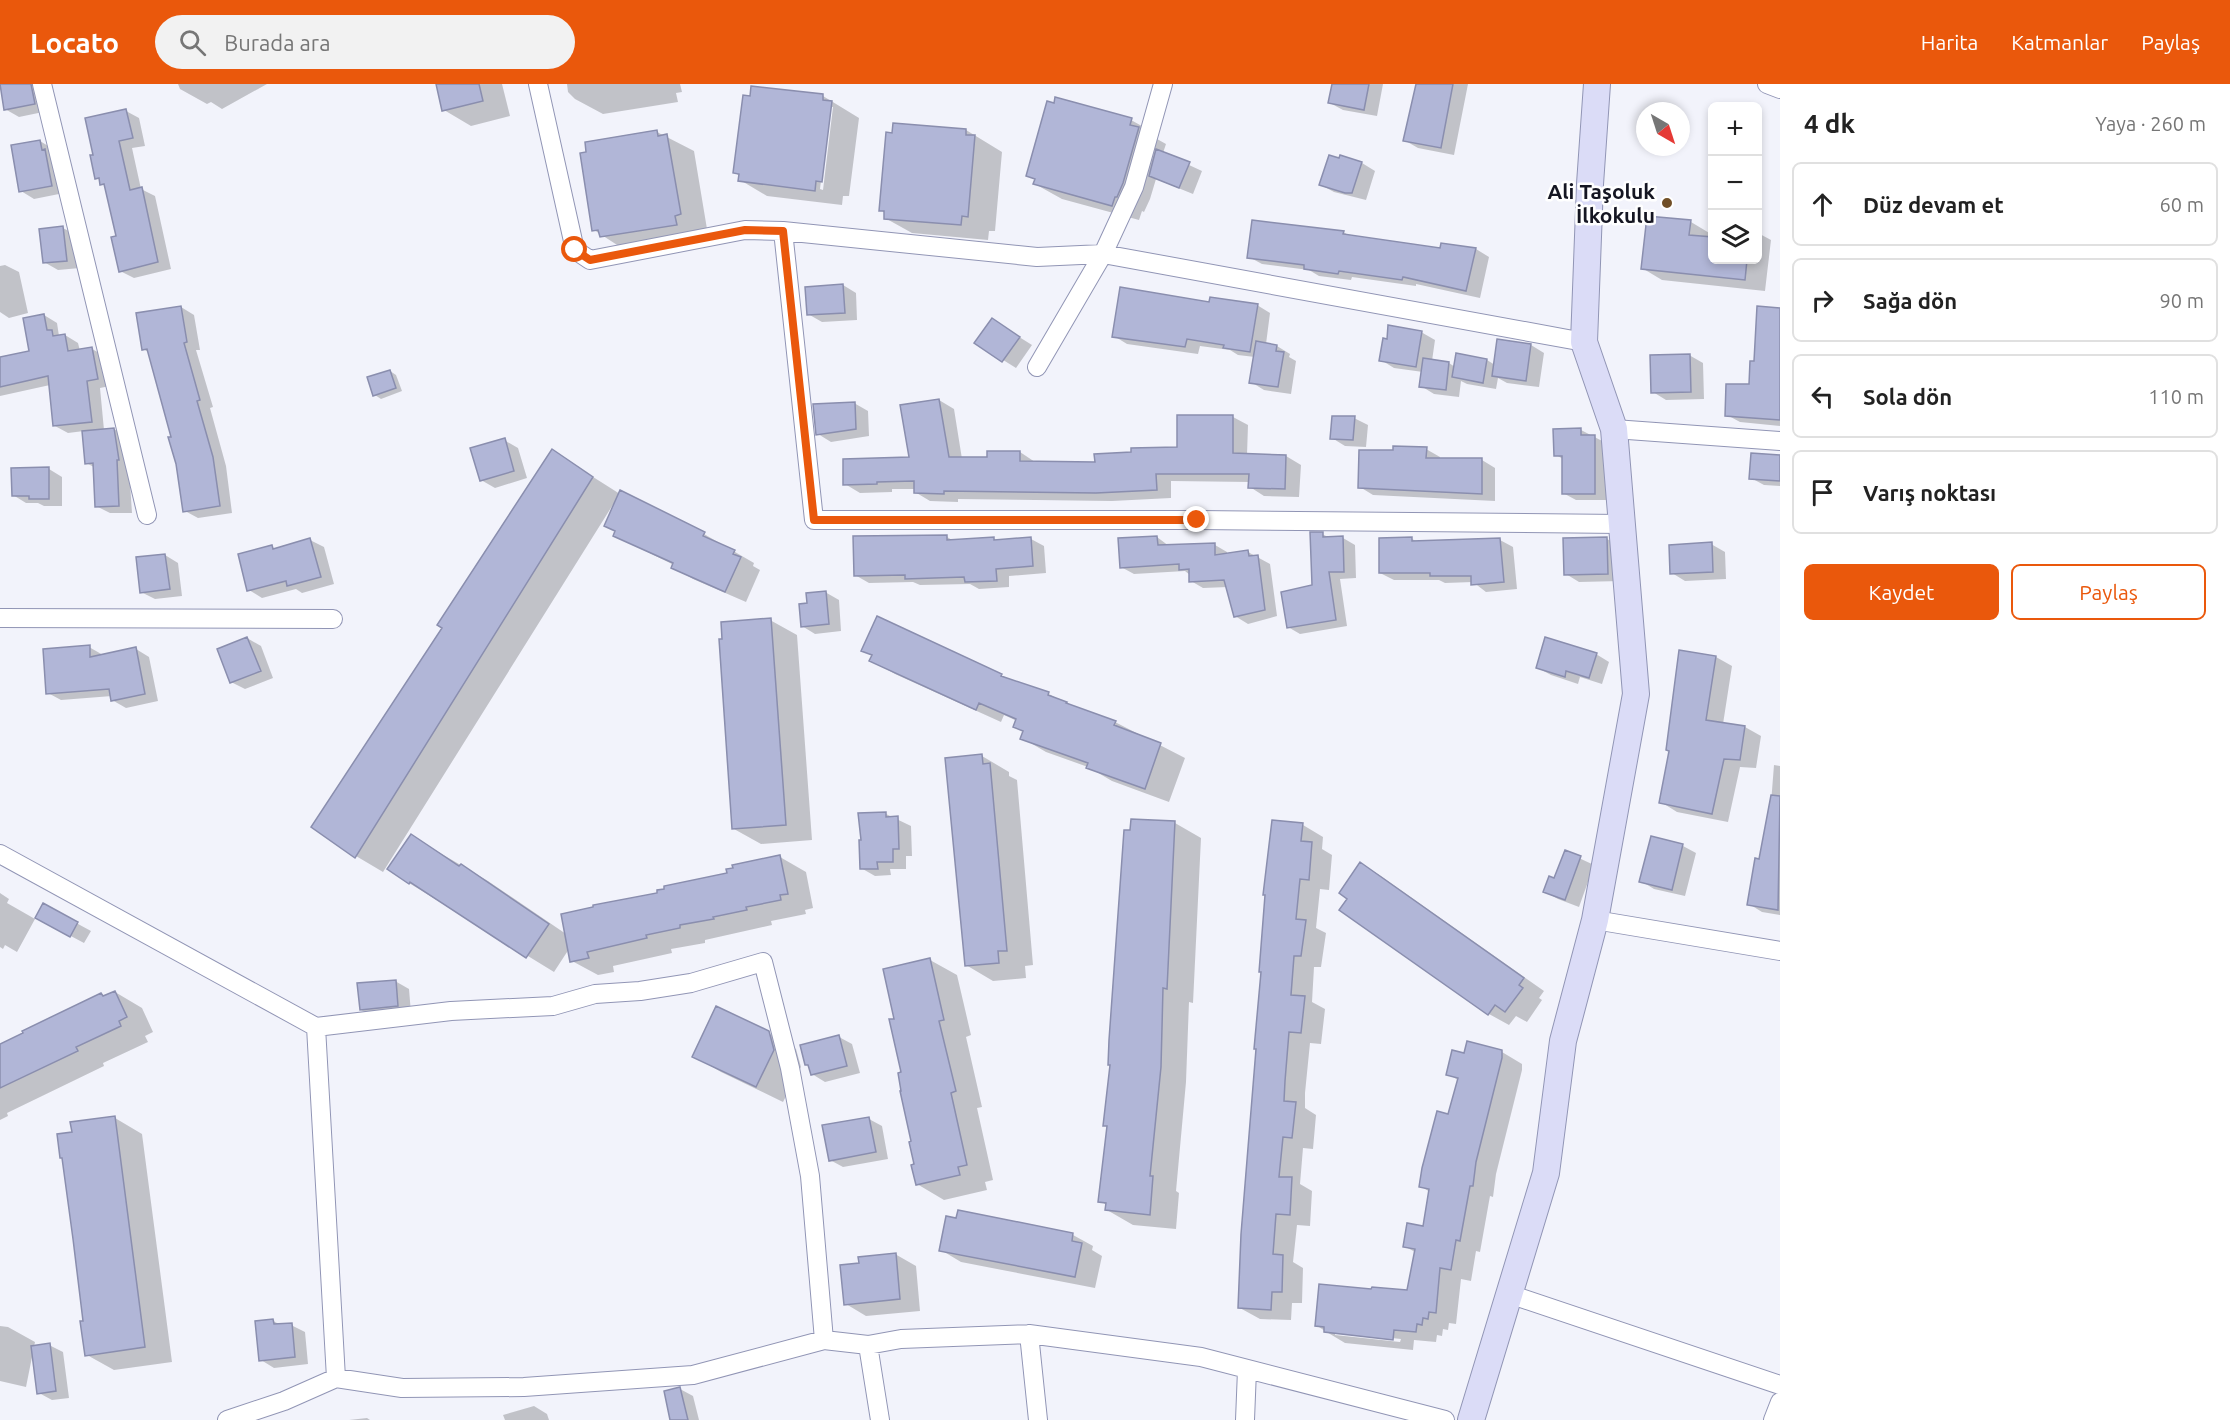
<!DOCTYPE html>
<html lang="tr">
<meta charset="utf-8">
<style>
:root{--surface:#fff;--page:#f2f2f2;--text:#222;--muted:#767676;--line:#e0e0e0;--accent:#ea580c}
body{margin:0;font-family:Ubuntu,sans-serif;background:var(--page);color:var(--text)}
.controls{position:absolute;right:18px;top:18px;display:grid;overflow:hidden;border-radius:9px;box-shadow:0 3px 9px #0003}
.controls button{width:54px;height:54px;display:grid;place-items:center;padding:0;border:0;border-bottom:2px solid var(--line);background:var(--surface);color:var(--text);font:30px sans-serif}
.compass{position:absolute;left:1636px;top:18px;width:54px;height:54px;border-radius:50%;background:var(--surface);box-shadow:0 3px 9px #0003;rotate:141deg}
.stop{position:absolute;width:18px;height:18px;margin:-14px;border:4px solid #ea580c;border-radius:50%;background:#fff}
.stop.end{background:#ea580c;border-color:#fff;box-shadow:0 2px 6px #0008}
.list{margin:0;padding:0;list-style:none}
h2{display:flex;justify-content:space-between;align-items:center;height:78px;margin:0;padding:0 24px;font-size:26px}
h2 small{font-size:20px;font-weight:400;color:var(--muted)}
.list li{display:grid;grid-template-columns:39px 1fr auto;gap:18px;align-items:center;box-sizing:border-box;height:84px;margin:0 12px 12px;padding:0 12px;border:2px solid var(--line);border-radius:9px}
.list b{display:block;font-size:22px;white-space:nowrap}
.list em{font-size:20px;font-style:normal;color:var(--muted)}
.actions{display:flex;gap:12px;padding:18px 24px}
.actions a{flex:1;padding:14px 0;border:2px solid var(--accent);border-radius:9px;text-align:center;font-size:21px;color:var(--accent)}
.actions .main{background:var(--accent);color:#fff}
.icon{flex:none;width:33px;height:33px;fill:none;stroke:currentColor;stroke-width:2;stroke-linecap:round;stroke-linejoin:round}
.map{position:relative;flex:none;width:1780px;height:1336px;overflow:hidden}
header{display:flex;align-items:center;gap:36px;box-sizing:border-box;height:84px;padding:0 30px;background:var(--accent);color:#fff}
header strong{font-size:28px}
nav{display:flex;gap:33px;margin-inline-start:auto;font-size:21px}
.search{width:420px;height:54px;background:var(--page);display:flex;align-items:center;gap:15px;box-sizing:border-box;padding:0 21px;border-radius:33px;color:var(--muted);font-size:22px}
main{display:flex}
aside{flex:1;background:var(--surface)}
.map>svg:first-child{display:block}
.shadow{fill:#0003;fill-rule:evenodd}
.building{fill:#b1b6d7;stroke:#8a8eae;stroke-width:1.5}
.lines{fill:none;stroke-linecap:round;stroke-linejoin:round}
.street-casing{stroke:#9195b5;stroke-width:20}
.secondary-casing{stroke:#9195b5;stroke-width:28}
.street{stroke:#fff;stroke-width:18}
.secondary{stroke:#dbdcf7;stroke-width:26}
.route{stroke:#ea580c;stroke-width:8}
.poi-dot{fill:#714f27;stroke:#fff;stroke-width:2}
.labels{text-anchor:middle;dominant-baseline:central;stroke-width:5;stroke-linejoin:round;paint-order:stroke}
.poi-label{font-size:21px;font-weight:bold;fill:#151622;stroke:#fff;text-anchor:end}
</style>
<header>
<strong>Locato</strong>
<div class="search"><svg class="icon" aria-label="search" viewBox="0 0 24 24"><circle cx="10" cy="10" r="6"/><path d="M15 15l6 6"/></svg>Burada ara</div>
<nav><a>Harita</a><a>Katmanlar</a><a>Paylaş</a></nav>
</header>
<main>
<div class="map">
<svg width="1780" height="1336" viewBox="0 0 1780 1336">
<rect width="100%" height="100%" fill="#f2f3fb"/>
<!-- shadow -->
<path class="shadow" d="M0 0H43L48 27 19 33 5 25Z
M178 0H267L222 25 211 18 207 20 180 5Z
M437 0H502L510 32 471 42 444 26Z
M567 0H680L682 8 676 9 678 18 603 30 575 15 568 8Z
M1333 0H1383L1377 32 1343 26 1330 19Z
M1420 0H1468L1454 71 1418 64 1404 56Z
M823 12 859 34 849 112H843L842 121 767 112 740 96V92L735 89ZM830 23H833L823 106 820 105Z
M126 27 139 34 145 62 132 64 141 105 155 112 171 185 134 194 120 187 117 153 107 102 97 94 95 72Z
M1131 36 1158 51 1157 55 1166 60 1163 69 1202 87 1193 110 1156 95 1150 115 1144 128 1142 127 1139 136 1062 115 1035 100 1036 96 1028 91Z
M966 46 1002 68 995 147H989L988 156 912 149 885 134 886 129 880 126Z
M657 48 694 67 707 145 628 168 594 146Z
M40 57 53 65 64 109 34 115 21 107Z
M1340 76 1362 79 1375 87 1366 116 1334 108 1321 101Z
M1691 138 1711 150 1712 176H1758V149L1771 156 1765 207 1662 196 1642 184Z
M63 144 76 151 80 184 58 186 44 178Z
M1343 148 1352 153 1441 166 1476 165 1489 173 1480 214 1416 200V202L1352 193 1351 196 1319 192 1309 186 1262 180 1249 173Z
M5 181 19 188 28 229 9 234 0 228V182Z
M843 201 856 209 857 236 822 238 808 230Z
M1210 220 1257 221 1270 229 1266 260 1277 262 1290 270 1289 273 1296 277 1291 310 1264 306 1251 298 1255 273 1238 271 1230 266 1200 262 1198 270 1127 260 1114 252Z
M181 223 194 231 200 266H196L213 323 210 324 226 382 232 429 198 434 185 427 173 354 150 269 143 265Z
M1780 225V342L1740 338 1727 331 1750 302 1756 279Z
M44 231 57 239 59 252 65 251 78 259 80 267 92 265 105 272 110 302 100 304 104 346 114 345 127 353 132 429H110L96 422 94 383 86 379 84 347 68 349 55 342 50 301 0 312V275L30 268Z
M992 236 1032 261 1016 284 976 259Z
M1421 248 1435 256 1432 277 1449 279 1455 283 1487 276 1495 281 1531 261 1544 269 1539 303 1507 299 1498 294 1496 305 1467 300 1461 297 1459 313 1434 310 1421 302 1423 288 1394 284 1381 276 1388 256Z
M1689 271 1703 279 1704 315 1666 316 1653 308Z
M390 287 396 291 402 307 381 315 375 311Z
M939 316 954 325 962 375 988 374V369L1020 368 1035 378 1096 379 1178 364 1233 333 1248 341 1247 371 1286 372 1301 381 1299 413 1264 412 1250 403V398L1171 397V414L1112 417 958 415V418L930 417 915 408V405H892V408L860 409 845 400 911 375Z
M854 319 868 327 869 352 831 358 818 350Z
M1354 334 1368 341 1366 363 1345 362 1332 354Z
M1581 346 1608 360V416H1576L1563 409V375L1556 371Z
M504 356 518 364 527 394 495 404 481 396Z
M1426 365 1440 373V375L1482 376 1495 384V417L1373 411 1360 403Z
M552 367 620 410 704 450 754 479 753 482 760 486 746 518 693 495 673 483 674 481 615 452 616 448V420L614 419 383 788 356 772 444 544Z
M1780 371V402L1764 401 1751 394Z
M49 385 62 393V422H44L38 419H26L13 411Z
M1322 450 1330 454H1343L1355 461 1356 494 1340 495 1347 542 1300 550 1288 543 1314 502Z
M947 453 954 457 994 455 998 458 1031 455 1044 462 1046 489 1009 492V503L979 505 970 500 920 501 913 498 869 499 855 491Z
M1157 453 1169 462 1215 461 1227 468V471L1248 468 1270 480 1277 532 1248 540 1235 532 1228 503 1203 504 1191 497 1190 491 1185 487 1134 490 1121 483Z
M1412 455 1418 458 1500 456 1513 463 1517 505 1486 508 1473 498 1445 499 1439 496H1394L1380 489Z
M1607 455 1620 462 1621 497 1579 498 1566 490Z
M310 456 324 463 334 500 302 509 296 505 262 514 249 506 272 463 276 465Z
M1711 460 1725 468 1726 495 1685 497 1672 489Z
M165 471 178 479 182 512 155 515 141 508Z
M825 508 839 516 841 547 815 550 802 542 809 520Z
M878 534 1018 599 1049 610 1075 624 1115 638 1185 674 1169 718 1112 697 1088 683 1046 668 1022 654 1024 648 1015 642 1017 637 1004 631 1001 638 895 590 871 576 873 572 863 566Z
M770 536 797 551 812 756 761 760 734 745Z
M247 554 261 562 273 594 245 605 231 598Z
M89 563 103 571 136 565 149 573 158 617 126 624 112 616V612L61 616 48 609Z
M1596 570 1609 578 1602 600 1580 593 1578 600 1551 591 1538 584Z
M1716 573 1732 582 1723 640 1745 643 1761 652 1756 684 1740 683 1728 738 1677 728 1661 718Z
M982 672 1009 688V692L1017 696 1033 881 1025 882 1026 894 993 897 966 881Z
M1774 681 1780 682V831L1762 828 1749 820 1760 776 1771 719Z
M886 730 911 742 912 772H906V785H890L891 791 875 792 861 784Z
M1175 739 1201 754 1193 919 1189 918 1186 998 1176 1107 1179 1109 1176 1145 1133 1141 1107 1126V1121L1100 1117 1109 1043 1105 1041Z
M1303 741 1323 753 1322 765 1332 771 1329 806 1320 805 1316 844 1326 849 1321 883H1314L1312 918 1325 925 1321 960 1310 959 1305 1009V1024L1316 1031 1313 1065 1303 1064 1300 1100 1312 1107 1310 1142 1297 1141 1293 1178 1303 1184 1302 1219H1292L1291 1236 1260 1235 1240 1224Z
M411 752 488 797 566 850 659 810 729 791 780 773 806 788 813 824 805 826 806 830 771 837 772 841 705 856V859L671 865 672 869 613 882 614 888 598 891 572 877 569 865 554 888 409 799Z
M1652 754 1683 762 1696 769 1685 812 1654 805 1641 797Z
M1566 768 1594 781 1579 823 1558 815 1545 808 1555 796Z
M1361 780 1381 792 1544 907 1539 914 1542 916 1527 938 1516 932 1509 941 1489 930 1349 814Z
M0 809 9 815 7 819 35 835 17 868 5 861 3 865 0 863Z
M43 821 91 847 84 859 50 841Z
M930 876 957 891 971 951 966 953 982 1023 977 1024 993 1096 985 1098 987 1106 944 1116 917 1100 916 1081 896 936Z
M395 897 409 905 411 929 375 933 361 926Z
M115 908 142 924 153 948 145 952 148 958 103 979 104 982 7 1029 8 1032 0 1036V962L101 910 105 913Z
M768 949 796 965 801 983 783 1018 721 988 694 972Z
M839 953 852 960 860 989 825 998 812 990 810 982 807 980Z
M1502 968 1522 980V986L1496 1090 1493 1113 1490 1112 1480 1168 1476 1167 1471 1197 1461 1195 1456 1240 1449 1239 1448 1246 1443 1245 1442 1252 1437 1251 1436 1258 1414 1256 1413 1266 1345 1259 1325 1247 1316 1241 1409 1208 1415 1168 1404 1162 1424 1143 1430 1108 1420 1102 1449 1032 1458 996 1448 990 1465 971ZM1335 1248 1401 1255 1400 1258 1335 1251Z
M115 1034 142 1050 172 1278 114 1286 87 1271 73 1049Z
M869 1035 882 1042 888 1075 843 1083 830 1076Z
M959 1128 1073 1151 1093 1162 1092 1166 1102 1172 1095 1204 961 1178 941 1166 957 1136Z
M895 1170 916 1182 920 1227 866 1232 846 1220 861 1181Z
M273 1237 281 1241H291L305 1248 308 1280 274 1284 261 1276Z
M0 1242 8 1243 35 1258 34 1263 49 1261 63 1268 69 1314 52 1316 39 1309 33 1268 26 1303 0 1297Z
M680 1305 693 1312 699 1336H672Z
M534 1322 547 1330 549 1336H505L503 1331Z
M367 1334 370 1336H349Z"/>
<!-- building -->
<path class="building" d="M0 0H31L35 20 4 26Z
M436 0H479L483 17 442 27Z
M1332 0H1369L1364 26 1328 19Z
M1416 0H1453L1441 64 1403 57Z
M751 2 823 10V16L832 17 822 98 816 97 815 107 738 97 739 90 733 89 743 11 750 12Z
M1055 13 1132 34 1130 41 1139 43 1123 99 1117 113H1115L1112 122 1033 100 1035 95 1026 92 1047 17 1054 19Z
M126 25 133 54 119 57 130 106 142 103 158 178 119 188 111 153 116 152 104 100 100 101 99 94 95 95 90 71H93L85 34Z
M893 39 966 45V51H975L968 133 962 132 961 141 884 135V127H879L886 48 892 49Z
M657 46 658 52 667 50 681 130 675 132 677 141 600 153 598 146 592 147 580 69 586 68 585 58Z
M40 56 42 66 45 65 52 102 19 108 11 61Z
M1156 65 1190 78 1179 104 1149 92Z
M1329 71 1339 74 1340 71 1362 78 1352 109H1345L1319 101Z
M1647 132 1691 136 1689 151 1713 153V176H1747L1745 196 1641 185Z
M1252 136 1344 147 1343 150 1440 164 1441 159 1476 164 1466 207 1403 193 1402 196 1339 187 1338 190 1304 185V181L1247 174Z
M63 142 67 177 43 179 39 145Z
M843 200 845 229 807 231 805 203Z
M1120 203 1209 218 1210 213 1258 220 1250 268 1223 264 1224 261 1187 255 1185 263 1112 253Z
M181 222 187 258 184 259 200 316 197 317 213 373 220 422 183 428 176 380 168 353H171L147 265 142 266 136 229Z
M1757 222 1780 224V336L1725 332 1726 300H1749L1750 277H1754Z
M44 230 47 246H52L53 252 65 250 68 267 92 263 98 295 87 297 92 338 53 342 48 292 0 303V273L29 267 23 234Z
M992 234 1020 253 1002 278 974 259Z
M1388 241 1422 247 1416 283 1379 277 1383 254 1387 255Z
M1497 255 1531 260 1526 297 1492 292Z
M1256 257 1277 261 1276 267 1284 268 1278 303 1249 299Z
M1456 269 1487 275 1483 299 1452 293Z
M1690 270 1691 308 1651 309 1650 271Z
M1423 274 1449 278 1446 306 1419 303Z
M390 286 396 304 373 312 367 293Z
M939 315 949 373H987V367H1020V377L1095 378 1094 370 1131 368V364L1177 363V331H1233V369L1286 371 1285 405 1248 404 1249 390H1156L1157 406 1096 409 944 407V410L914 409V397L877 398V400L843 401V375L909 373 900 321Z
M855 318 856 345 816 351 813 320Z
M1332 332H1355L1353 356 1330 355Z
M114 344 119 376H117L119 422 95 423 93 379 85 380 82 347Z
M1581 344V351H1595V410H1562V372H1554L1553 345Z
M505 354 514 387 480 397 470 364Z
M1393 362 1427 363 1426 374H1482V410L1358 404 1359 366H1393Z
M552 365 593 393 355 774 311 743 442 544 437 541Z
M1751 369 1780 371V397L1749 395Z
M49 383V415H29V412H12L11 384Z
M620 406 705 448 703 452 735 466 733 470 741 473 725 508 671 484 673 479 613 452 615 447 604 442Z
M1310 448H1323V453L1343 452 1344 488H1329L1336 536 1287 544 1281 508 1312 501Z
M947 451V456L994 453V456L1031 453 1033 482 996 485 997 497 965 498 964 493 905 495V491L854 492 853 452Z
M1157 452 1158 461 1215 459V471L1248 466 1249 472 1258 471 1265 526 1234 533 1224 496 1189 498V485L1179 486V480L1120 484 1118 454Z
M1412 453V457L1500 454 1504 498 1471 501V492H1430V489H1379V454Z
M1607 453 1608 490 1564 491 1563 454Z
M310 454 321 493 287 502 286 497 247 507 238 470 272 461 273 465Z
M1712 458 1713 488 1670 490 1669 461Z
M165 470 170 505 140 509 136 473Z
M826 507 829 540 801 543 799 520 807 519 806 509Z
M877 532 1002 590 1001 592 1049 608 1048 611 1067 618 1066 619 1116 637 1114 641 1161 659 1145 705 1086 684 1088 679 1020 655 1023 647 1013 643 1016 635 979 619 976 626 869 577 872 571 861 567Z
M771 534 786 741 732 745 719 555H722L721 538Z
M247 553 261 587 230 599 217 565Z
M1545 553 1597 569 1589 594 1566 587 1565 593 1536 584Z
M90 561V573L136 563 145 610 111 617 109 605 46 610 43 565Z
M1679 566 1716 572 1706 636 1745 642 1740 676 1724 675 1712 730 1659 719 1669 667 1666 666Z
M982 670 983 680 990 679 1007 867H998L999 879 965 882 945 674Z
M1771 711 1780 712 1778 826 1747 821 1755 774 1759 775Z
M886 728V733L898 732 899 765H893V778H877L878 785H860L859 756H861L858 729Z
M1131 735 1175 737 1167 905 1163 904 1161 983 1150 1092H1153L1150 1131 1105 1126 1106 1119 1098 1118 1107 1042H1103L1110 981H1108L1109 956 1124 746H1130Z
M1272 736 1303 739 1301 757 1312 758 1309 796 1300 795 1296 835 1306 836 1301 872H1294L1291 911 1305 912 1301 949 1289 948 1285 997 1284 1017 1296 1018 1292 1054 1283 1053 1279 1093H1292L1290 1131 1276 1130 1273 1170 1283 1171 1282 1208H1272L1271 1226 1238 1224 1241 1150 1256 965H1254L1261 888H1259L1265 811H1263Z
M411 750 459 782 461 780 549 840 526 874 410 798 409 800 387 785Z
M1651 752 1683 760 1672 806 1639 798Z
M1565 766 1581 772 1565 816 1543 808 1549 792 1554 794Z
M780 771 788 810 780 811 781 816 746 823 747 826 713 833 714 835 680 841V844L646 851 647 854 587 868 589 874 570 878 561 830 593 823V821L657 809V806L664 805V802L727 789 726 785 733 784 732 781Z
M1360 778 1524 894 1519 901 1523 904 1505 928 1495 921 1488 931 1339 826 1347 815 1339 809Z
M43 819 78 838 70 853 35 834Z
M930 874 944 936 939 937 956 1007 951 1009 967 1081 958 1083 960 1091 916 1101 911 1081 914 1080 909 1058 911 1057 900 1007H901L898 989 901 988 889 935H894L883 885Z
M396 896 398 922 360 926 357 899Z
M115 907 127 933 119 937 121 942 76 963 78 967 0 1004V960L23 949 22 947 101 909 103 912Z
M716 922 769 947 774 966 756 1003 692 973Z
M839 951 847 982 811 991 808 981H805L800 961Z
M1467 957 1502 966V974L1476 1078 1473 1102H1470L1460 1157 1456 1156 1451 1186 1440 1184 1436 1229 1429 1228 1428 1235 1423 1234 1422 1241 1417 1240 1416 1248 1394 1246 1393 1256 1324 1248V1243L1315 1242 1319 1200 1371 1205 1372 1203 1407 1206 1415 1165 1403 1163 1407 1139 1423 1142 1429 1105 1419 1103 1422 1084 1437 1027 1448 1030 1458 994 1446 991 1452 966 1464 969Z
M115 1032 145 1263 85 1272 80 1237H83L73 1155 62 1074H60L57 1050 72 1048 70 1038Z
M869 1033 876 1068 829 1077 822 1041Z
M958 1126 1073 1149 1072 1157 1082 1159 1075 1193 939 1167 946 1132 956 1134Z
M896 1169 900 1215 844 1221 840 1181 859 1179 858 1173Z
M273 1235 274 1240 292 1239 295 1273 259 1277 255 1237Z
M50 1259 56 1307 37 1310 31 1262Z
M680 1303 688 1336H670L664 1307Z"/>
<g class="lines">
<defs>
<path id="street" d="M42 0 147 431
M538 0 575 166 590 176 745 146 783 147 1037 173 1103 170 1584 258
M1767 0 1780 5
M783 147 814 436H1197L1622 440
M1037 283 1103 170 1134 103 1163 0
M1614 345 1780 357
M0 534 333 535
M0 770 316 943 336 1294
M1595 836 1780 867
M316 943 451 927 553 922 595 910 640 907 691 899 763 878 790 984 810 1092 824 1256
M1509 1210 1780 1301
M1029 1250 1038 1336
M868 1261 880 1336
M227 1336 284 1317 336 1294 402 1304 524 1303 693 1291 824 1256 868 1261 901 1255 1029 1250 1201 1273 1445 1336
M1245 1336 1247 1286
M1773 1336 1780 1318"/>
<path id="secondary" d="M1471 1336 1546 1089 1563 957 1595 836 1636 610 1614 345 1584 258 1590 100 1597 0"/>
</defs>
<!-- street casing -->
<use href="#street" class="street-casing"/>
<!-- secondary casing -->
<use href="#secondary" class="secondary-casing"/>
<!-- street -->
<use href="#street" class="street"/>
<!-- secondary -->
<use href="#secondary" class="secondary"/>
</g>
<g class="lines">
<!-- route -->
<path class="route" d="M575 166 590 176 745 146 783 147 814 436H1197"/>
</g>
<!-- markers -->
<circle class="poi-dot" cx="1667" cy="119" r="6"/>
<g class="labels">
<!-- poi labels -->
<g class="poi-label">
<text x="1655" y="107">Ali Taşoluk<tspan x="1655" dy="24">İlkokulu</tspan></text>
</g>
</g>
</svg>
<div class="controls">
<button>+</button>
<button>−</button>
<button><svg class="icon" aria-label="layers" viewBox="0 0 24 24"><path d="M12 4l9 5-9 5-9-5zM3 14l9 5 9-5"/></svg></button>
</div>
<svg class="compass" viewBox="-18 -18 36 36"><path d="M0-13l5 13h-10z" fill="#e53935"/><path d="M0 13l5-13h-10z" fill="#767676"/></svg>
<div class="stop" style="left:575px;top:166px"></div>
<div class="stop end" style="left:1197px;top:436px"></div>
</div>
<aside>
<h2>4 dk<small>Yaya · 260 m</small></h2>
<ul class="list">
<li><svg class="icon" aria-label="ahead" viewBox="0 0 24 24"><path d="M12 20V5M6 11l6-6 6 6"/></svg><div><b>Düz devam et</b></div><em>60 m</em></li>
<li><svg class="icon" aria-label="right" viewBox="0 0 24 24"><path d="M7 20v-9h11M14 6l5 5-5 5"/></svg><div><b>Sağa dön</b></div><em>90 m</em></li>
<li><svg class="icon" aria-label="left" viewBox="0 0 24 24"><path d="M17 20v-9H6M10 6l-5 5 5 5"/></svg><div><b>Sola dön</b></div><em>110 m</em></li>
<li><svg class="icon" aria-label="arrive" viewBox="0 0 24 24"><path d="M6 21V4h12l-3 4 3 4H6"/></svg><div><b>Varış noktası</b></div></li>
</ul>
<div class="actions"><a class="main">Kaydet</a><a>Paylaş</a></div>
</aside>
</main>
